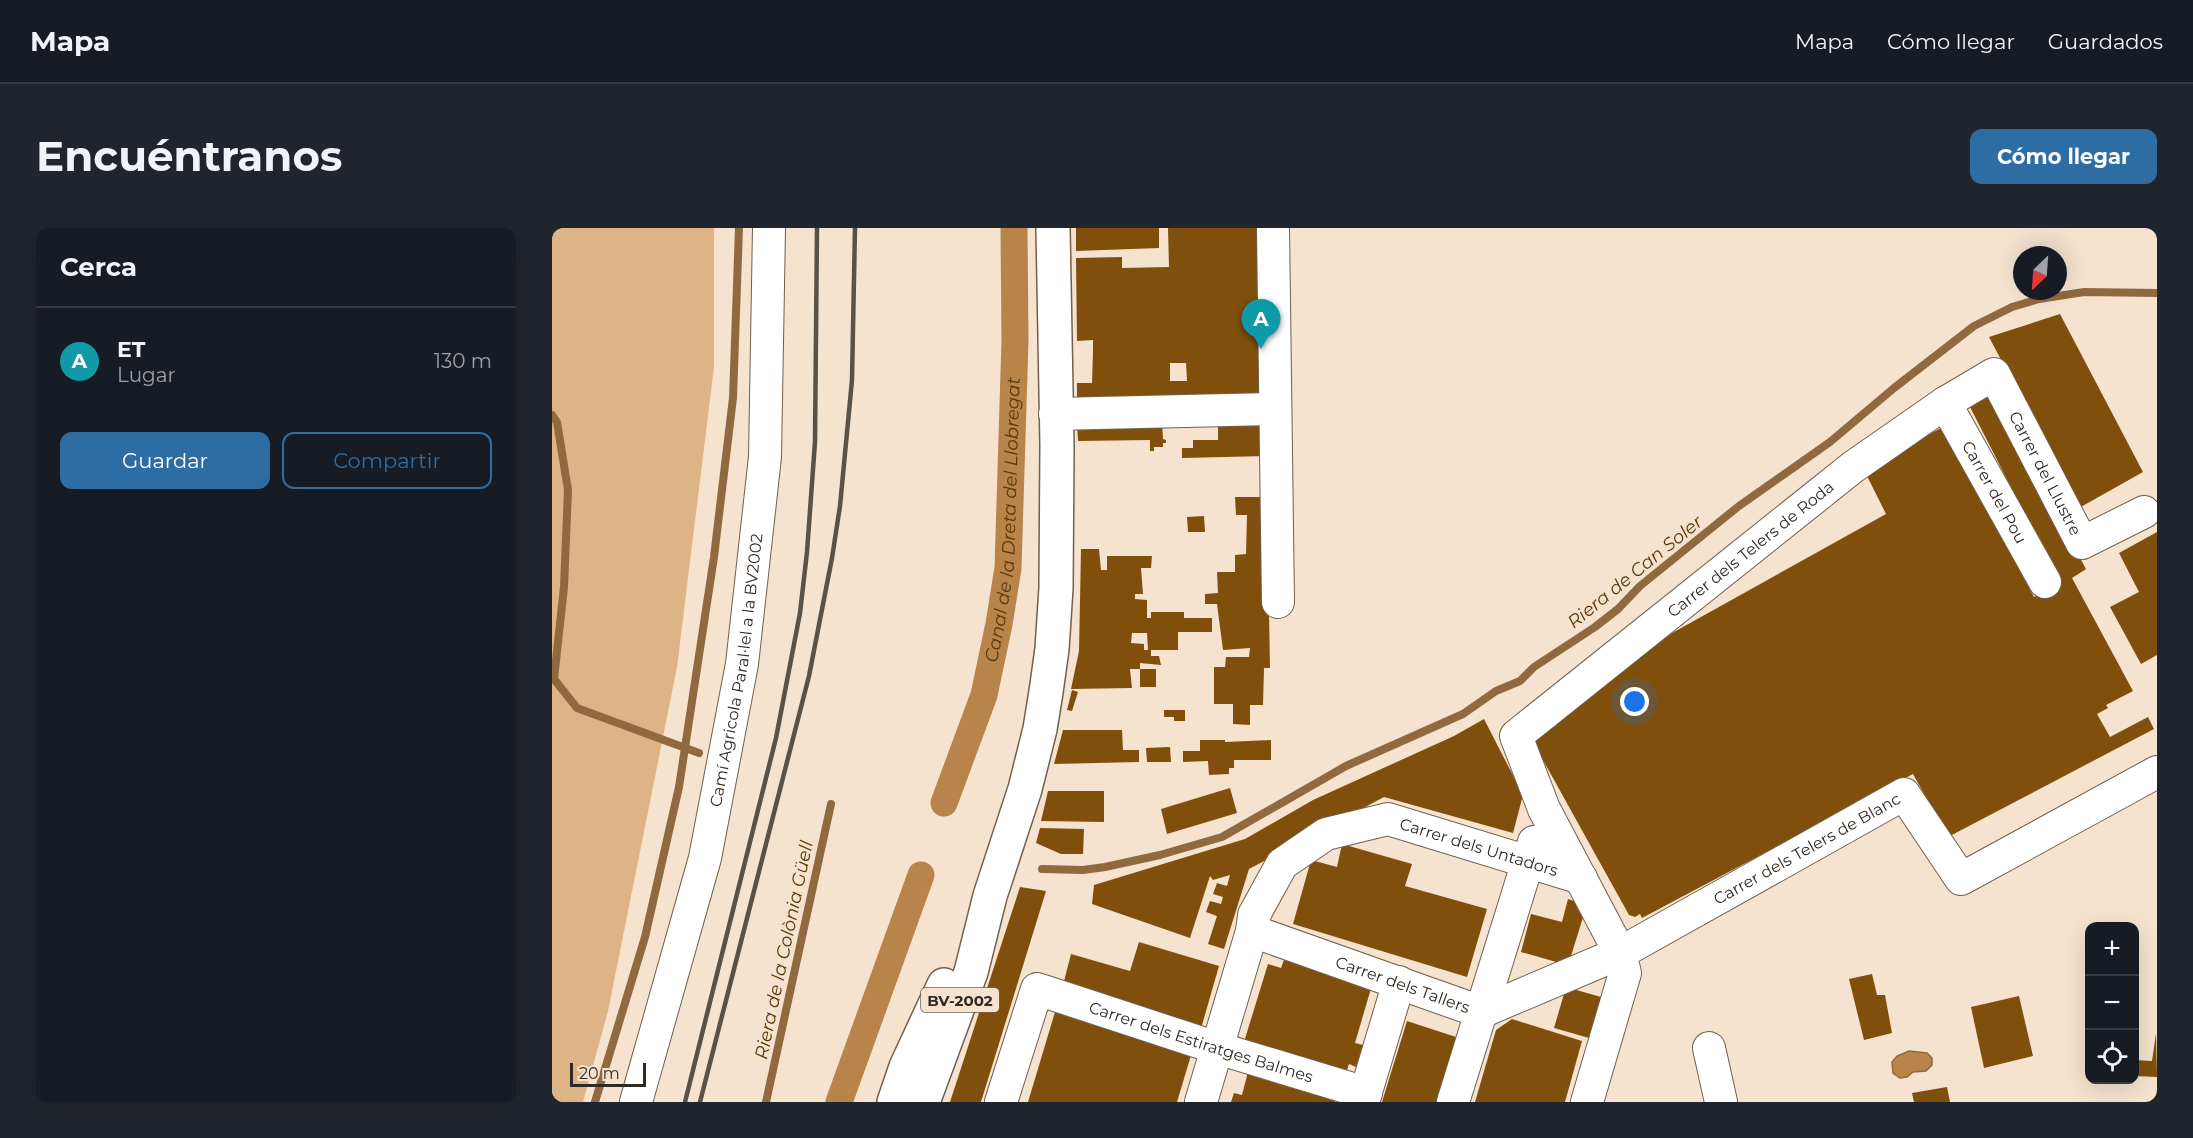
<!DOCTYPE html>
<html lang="es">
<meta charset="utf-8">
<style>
:root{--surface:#171b24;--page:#20242c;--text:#f1f3f6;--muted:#9ea1a6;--line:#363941;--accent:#2e6da4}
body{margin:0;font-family:Montserrat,sans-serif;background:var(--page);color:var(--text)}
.controls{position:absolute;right:18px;bottom:18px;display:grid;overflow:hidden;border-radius:12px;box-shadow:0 6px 24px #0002}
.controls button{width:54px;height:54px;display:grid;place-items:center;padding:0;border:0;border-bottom:2px solid var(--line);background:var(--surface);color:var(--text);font:30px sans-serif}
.compass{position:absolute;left:1461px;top:18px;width:54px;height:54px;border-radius:50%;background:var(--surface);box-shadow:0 6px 24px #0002;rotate:205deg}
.scale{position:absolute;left:18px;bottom:15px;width:76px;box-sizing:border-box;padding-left:6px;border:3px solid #312a23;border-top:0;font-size:16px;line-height:21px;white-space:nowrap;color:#312a23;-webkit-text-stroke:4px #f5e2cf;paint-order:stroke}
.you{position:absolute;left:1083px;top:474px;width:21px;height:21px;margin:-15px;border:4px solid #fff;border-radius:50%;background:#1a73e8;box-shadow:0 0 0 9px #1a73e833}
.badge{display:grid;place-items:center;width:39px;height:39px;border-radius:50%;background:var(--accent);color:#fff;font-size:20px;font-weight:700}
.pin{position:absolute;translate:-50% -50px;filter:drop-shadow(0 2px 3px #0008)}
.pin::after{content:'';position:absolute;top:32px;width:21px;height:18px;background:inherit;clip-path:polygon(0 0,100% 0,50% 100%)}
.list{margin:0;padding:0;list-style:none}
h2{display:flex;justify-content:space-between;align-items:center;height:78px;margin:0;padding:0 24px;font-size:26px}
h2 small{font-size:20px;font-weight:400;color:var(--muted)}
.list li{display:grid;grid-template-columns:39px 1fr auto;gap:18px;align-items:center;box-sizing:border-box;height:108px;padding:0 24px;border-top:2px solid var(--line)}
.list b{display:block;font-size:22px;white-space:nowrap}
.list p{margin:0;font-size:20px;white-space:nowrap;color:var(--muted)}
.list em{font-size:20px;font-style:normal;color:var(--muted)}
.actions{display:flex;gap:12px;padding:18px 24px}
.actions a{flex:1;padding:14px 0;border:2px solid var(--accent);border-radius:12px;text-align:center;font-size:21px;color:var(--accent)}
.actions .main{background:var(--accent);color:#fff}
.icon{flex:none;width:33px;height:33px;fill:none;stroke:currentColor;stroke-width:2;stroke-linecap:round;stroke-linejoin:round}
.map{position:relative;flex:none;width:1605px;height:874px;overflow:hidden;border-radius:12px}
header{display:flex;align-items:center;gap:36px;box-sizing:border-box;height:84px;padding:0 30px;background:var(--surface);border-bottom:2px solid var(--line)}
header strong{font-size:28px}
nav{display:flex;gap:33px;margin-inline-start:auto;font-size:21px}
.intro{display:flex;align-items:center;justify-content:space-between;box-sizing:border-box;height:144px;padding:0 36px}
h1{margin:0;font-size:42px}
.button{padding:15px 27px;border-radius:12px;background:var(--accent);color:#fff;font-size:21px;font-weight:700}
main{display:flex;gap:36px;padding:0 36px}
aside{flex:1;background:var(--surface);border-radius:12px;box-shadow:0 6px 24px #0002}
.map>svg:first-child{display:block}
.green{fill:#deb386}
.water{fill:#b8844a;stroke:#90693e;stroke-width:1.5}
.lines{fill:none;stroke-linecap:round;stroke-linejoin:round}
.stream{stroke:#90693e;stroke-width:8}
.canal{stroke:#b8844a;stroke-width:27}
.building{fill:#804f0c;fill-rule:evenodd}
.minor-casing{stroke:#70604f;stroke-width:34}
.major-casing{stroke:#70604f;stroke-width:36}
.minor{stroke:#fff;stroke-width:32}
.major{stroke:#fff;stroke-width:33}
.rail{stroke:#5a5147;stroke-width:4.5}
.labels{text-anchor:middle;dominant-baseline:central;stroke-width:6;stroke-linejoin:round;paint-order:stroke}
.shield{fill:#f5e2cf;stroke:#6c6157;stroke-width:1.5}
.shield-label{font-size:15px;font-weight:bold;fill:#312a23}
.street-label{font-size:16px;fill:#312a23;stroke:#f5e2cf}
.water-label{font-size:18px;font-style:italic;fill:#5a3606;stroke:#f5e2cf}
</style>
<header>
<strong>Mapa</strong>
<nav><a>Mapa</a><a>Cómo llegar</a><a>Guardados</a></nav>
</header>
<div class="intro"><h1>Encuéntranos</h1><a class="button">Cómo llegar</a></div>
<main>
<aside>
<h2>Cerca<small></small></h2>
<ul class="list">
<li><span class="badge" style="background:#0f9aa8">A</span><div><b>ET</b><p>Lugar</p></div><em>130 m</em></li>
</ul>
<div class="actions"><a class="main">Guardar</a><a>Compartir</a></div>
</aside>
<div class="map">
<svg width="1605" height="874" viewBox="0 0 1605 874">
<rect width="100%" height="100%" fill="#f5e2cf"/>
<!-- green -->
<path class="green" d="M0 0H162V139L125 439 56 783 31 874H0Z"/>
<!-- water -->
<path class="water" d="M1357 823 1375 825 1380 830V837L1374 843 1361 844 1355 849 1348 850 1341 845 1340 834 1345 828Z"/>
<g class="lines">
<!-- stream -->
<path class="stream" d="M0 187 5 194 16 262 12 359 2 451 25 480 147 525
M490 641 531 642 553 639 608 627 670 609 794 538 911 486 944 463 968 453 982 439 1043 399 1066 381 1088 358 1187 278 1278 214 1342 160 1422 98 1460 79 1487 71 1532 64 1605 65
M43 874 93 709 127 559 162 329 181 170 187 0
M214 874 279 576"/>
<!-- canal -->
<g class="canal">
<path id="s1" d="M392 575 432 467 447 396 456 340 463 112 462 0"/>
<path d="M287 874 369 647"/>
</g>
</g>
<!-- building -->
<path class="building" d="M524 0H607V20L524 23Z
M616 0H712L715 172 525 174V155H540L541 124V112L525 113 524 30 570 29V40L617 39ZM618 135H634L635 153H618Z
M1508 86 1591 244 1527 280 1437 109Z
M1439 164 1534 341 1520 350 1581 463 1554 477 1556 480 1545 486 1558 509 1596 489 1602 501 1396 609 1361 546 1090 690 1088 686 1083 689 1077 687 981 514 983 509 1005 497 1001 490 1095 419 1334 286 1313 244 1315 238 1391 199 1482 369 1508 355 1417 177Z
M666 191H715V228L630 230V220H641V212H666Z
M525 193H610L611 211 614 212V215H611V219H602V223H598V212L526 213Z
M683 269H715L718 440H712L711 477H698V497L681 496V476H662V439H673L674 429H697L698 420 671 422 665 376H653V366L666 365 665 344H683V327L694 326 695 287H684Z
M652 288 653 304H636L635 289Z
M1605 304V427L1589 436 1558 379 1587 364 1567 325Z
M529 321H547L549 342H555V328H600L599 340H589L591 366H583V371L595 372V390H599V384H632V390H660V404H626V422H599V428H607L609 437 588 435V441H604V459H588V441H578L580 460 519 461 527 423ZM580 405H595L596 422H592V416L579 415Z
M520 462 526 464 520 483 515 482Z
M612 482H633V493H622V489H612Z
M932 491 971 567 961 605 832 569 697 641 672 721 656 716 665 688 654 684 658 673 669 676 671 669 661 666 665 655 675 658 678 647 661 652 658 648 638 710 540 676 542 657 693 611 761 572 902 508Z
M511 502H570L571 522H587V534L502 536Z
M648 512H673V514L719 512V532H682V540H677V546L657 547 656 533 631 534V523H648Z
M618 519 619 534H595L594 520Z
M678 560 685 585 615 606 609 581Z
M496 563H552V594L489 593Z
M488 600 532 601 531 626H509L484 615Z
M790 616 860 636 853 658 935 681 915 749 741 696 759 632 785 639Z
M468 659 494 663 429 874H398Z
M1016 671 1028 675 1033 683 1019 728 1008 735 969 724 979 686 1010 694Z
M587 714 667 738 648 804 510 761 519 726 578 743Z
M733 729 820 757 803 815 811 817 804 839 797 836 794 845 692 814 716 736 729 740Z
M1320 746 1325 767H1333L1340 805 1312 812 1297 751Z
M1014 759 1056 771 1044 812 1002 800Z
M1467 768 1481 828 1432 840 1419 779Z
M503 784 640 824 625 874H476Z
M960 791 1030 813 1013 874H923L944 802Z
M855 793 907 810 892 874H830Z
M1604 805 1605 849 1582 848V832L1600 833Z
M697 840 785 866 783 874H679L682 865 690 867Z
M1395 859 1398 874H1362L1360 865Z"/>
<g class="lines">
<defs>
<g id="minor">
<path d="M721 0 726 374"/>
<path id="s2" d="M1393 175 1493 354"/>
<path d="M503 186 723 181"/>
<path id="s3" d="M700 703 929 784 1068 725 1352 566 1409 651 1605 544"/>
<path d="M1157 820 1169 874"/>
<path id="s4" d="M84 874 153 630 190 436 213 229 217 0"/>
<path id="s5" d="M449 874 485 761 665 820 814 865"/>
<path id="s6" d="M649 874 700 703 702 687 730 636 774 606 836 591 1029 650"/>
<path d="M811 874 847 754"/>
<path d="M901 874 982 614"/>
<path id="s7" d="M1035 874 1073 745 1068 725 992 581 964 508 1301 239 1393 175 1442 146 1530 315 1592 284"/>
</g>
<path id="major" d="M342 874 354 839 392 757
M371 874 419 744 438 668 473 561 488 501 494 464 500 421 504 360 505 217 501 0"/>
</defs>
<!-- minor casing -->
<use href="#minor" class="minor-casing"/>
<!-- major casing -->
<use href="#major" class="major-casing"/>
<!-- minor -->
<use href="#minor" class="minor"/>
<!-- major -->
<use href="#major" class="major"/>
<!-- rail -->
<path class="rail" d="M133 874 224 510 248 385 255 324 263 214 265 0
M148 874 257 448 280 330 288 278 300 152 303 0"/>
</g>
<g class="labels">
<!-- shield labels -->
<rect class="shield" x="369" y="760" width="78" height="24" rx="4.5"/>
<g class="shield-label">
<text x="408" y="772">BV-2002</text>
</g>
<!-- street labels -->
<g class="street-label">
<text stroke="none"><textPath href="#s7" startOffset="1108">Carrer del Llustre</textPath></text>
<text stroke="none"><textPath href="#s2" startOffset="102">Carrer del Pou</textPath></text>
<text stroke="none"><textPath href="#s7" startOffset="696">Carrer dels Telers de Roda</textPath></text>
<text stroke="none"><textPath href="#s4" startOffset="444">Camí Agricola Paral·lel a la BV2002</textPath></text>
<text stroke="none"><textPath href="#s6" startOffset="465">Carrer dels Untadors</textPath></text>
<text stroke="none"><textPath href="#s3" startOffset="608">Carrer dels Telers de Blanc</textPath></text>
<text stroke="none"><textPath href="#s3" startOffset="160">Carrer dels Tallers</textPath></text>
<text stroke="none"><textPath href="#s5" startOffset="291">Carrer dels Estiratges Balmes</textPath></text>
</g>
<!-- water labels -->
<g class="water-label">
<text stroke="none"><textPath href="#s1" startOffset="292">Canal de la Dreta del Llobregat</textPath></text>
<text transform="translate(1083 344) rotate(-39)">Riera de Can Soler</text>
<text transform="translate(232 722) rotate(-78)">Riera de la Colònia Güell</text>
</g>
</g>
</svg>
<div class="controls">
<button>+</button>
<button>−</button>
<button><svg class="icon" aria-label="locate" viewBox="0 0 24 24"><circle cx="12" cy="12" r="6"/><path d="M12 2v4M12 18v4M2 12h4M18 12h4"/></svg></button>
</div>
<svg class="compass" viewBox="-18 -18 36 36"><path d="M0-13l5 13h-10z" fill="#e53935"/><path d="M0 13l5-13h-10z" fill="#9ea1a6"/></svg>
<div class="scale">20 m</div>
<div class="you"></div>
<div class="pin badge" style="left:709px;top:121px;background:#0f9aa8">A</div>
</div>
</main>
